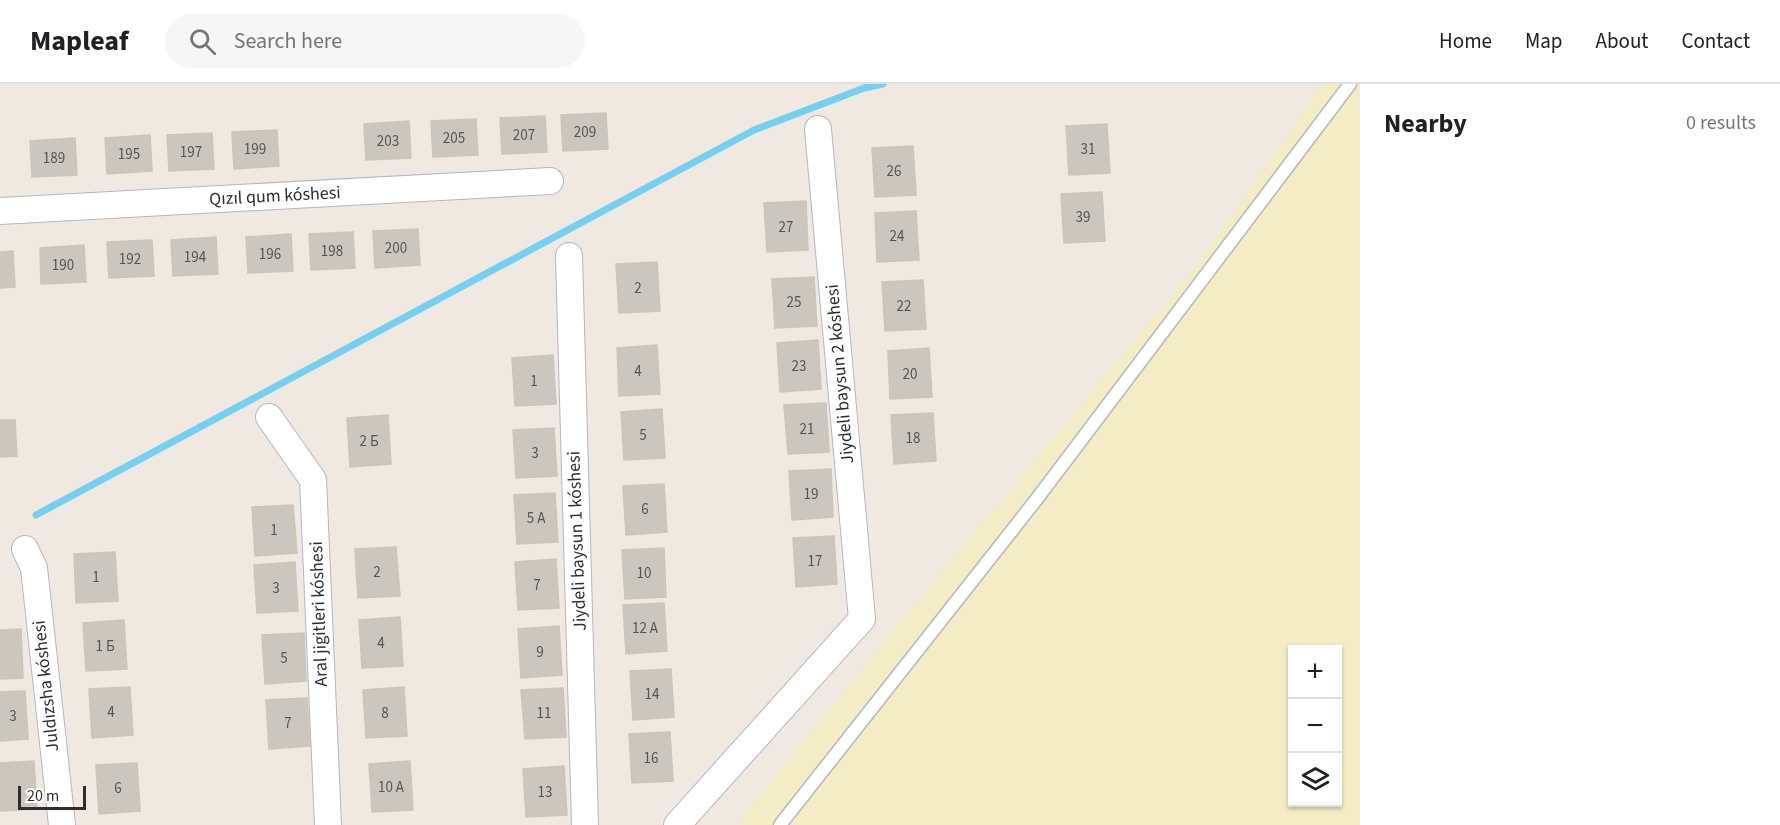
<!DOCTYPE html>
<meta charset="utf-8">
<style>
:root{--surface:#fff;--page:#f6f6f6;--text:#202124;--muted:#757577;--line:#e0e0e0}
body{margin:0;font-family:"Source Sans 3",sans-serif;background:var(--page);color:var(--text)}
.controls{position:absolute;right:18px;bottom:18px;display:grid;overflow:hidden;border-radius:0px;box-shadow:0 2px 4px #0004}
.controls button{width:54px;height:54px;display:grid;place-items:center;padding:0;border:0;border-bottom:2px solid var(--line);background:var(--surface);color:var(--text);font:30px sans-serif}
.scale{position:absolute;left:18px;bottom:15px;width:68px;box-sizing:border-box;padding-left:6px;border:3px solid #2e2e2e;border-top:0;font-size:16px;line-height:21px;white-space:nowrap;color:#2e2e2e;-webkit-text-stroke:4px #fff;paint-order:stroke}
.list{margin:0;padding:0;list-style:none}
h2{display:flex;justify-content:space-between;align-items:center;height:78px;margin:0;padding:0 24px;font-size:26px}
h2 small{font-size:20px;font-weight:400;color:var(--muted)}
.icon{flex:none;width:33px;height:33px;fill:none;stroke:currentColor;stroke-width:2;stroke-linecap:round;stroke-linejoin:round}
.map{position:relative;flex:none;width:1360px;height:741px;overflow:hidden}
header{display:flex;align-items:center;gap:36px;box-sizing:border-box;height:84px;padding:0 30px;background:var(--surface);border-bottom:2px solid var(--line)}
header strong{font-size:28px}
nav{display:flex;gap:33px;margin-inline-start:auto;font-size:21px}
.search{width:420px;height:54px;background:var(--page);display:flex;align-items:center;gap:15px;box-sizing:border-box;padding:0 21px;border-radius:33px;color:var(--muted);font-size:22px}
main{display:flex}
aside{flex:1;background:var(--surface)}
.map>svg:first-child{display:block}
.sand{fill:#f3ecc5;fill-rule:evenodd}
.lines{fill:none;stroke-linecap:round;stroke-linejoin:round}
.stream{stroke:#75cff0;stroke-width:7}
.building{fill:#cbc7bf;stroke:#cbc5ba;stroke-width:1.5}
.lane-casing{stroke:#b4b7c1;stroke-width:15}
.street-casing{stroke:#b4b7c1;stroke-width:28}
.lane{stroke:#fff;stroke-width:12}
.street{stroke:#fff;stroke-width:26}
.labels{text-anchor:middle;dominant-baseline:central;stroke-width:4.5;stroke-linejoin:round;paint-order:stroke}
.number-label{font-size:15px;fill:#555452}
.street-label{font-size:18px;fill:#2e2e2e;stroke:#fff}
</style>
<header>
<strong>Mapleaf</strong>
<div class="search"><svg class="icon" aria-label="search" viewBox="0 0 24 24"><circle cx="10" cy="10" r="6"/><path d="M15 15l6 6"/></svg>Search here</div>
<nav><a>Home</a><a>Map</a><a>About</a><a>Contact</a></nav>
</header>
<main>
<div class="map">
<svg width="1360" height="741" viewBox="0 0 1360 741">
<rect width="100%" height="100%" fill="#efe9e1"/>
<!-- sand -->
<path class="sand" d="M1323 0H1360V741H736L923 510 1195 185ZM1292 566H1338V718H1292Z"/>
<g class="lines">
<!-- stream -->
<path class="stream" d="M36 431 754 46 864 4 883 0"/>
</g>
<!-- building -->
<path class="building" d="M606 29 608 65 563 67 561 31Z
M545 32 547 68 502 70 500 34Z
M476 35 478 71 433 73 431 37Z
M409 37 411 74 366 76 364 40Z
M1107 40 1110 89 1069 91 1066 42Z
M277 46 279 82 234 85 232 48Z
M212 49 214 85 169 87 167 51Z
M150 51 152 87 107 90 105 54Z
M75 54 77 91 32 93 30 57Z
M913 62 916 111 875 113 872 64Z
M1102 108 1105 157 1064 159 1061 110Z
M806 117 808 166 767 168 764 119Z
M916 127 919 176 877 178 875 129Z
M418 145 420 181 375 184 373 147Z
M353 148 355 184 311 186 309 150Z
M291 150 293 187 248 189 246 153Z
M216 153 218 190 173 192 171 156Z
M152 156 154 192 109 194 107 158Z
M84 161 86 198 41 200 40 164Z
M13 167 15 203 0 204V168Z
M657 178 660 227 619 229 616 180Z
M814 193 817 242 775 244 772 195Z
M923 196 926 245 885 247 882 198Z
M818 256 821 305 780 308 777 259Z
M657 261 660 310 619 312 617 264Z
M929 264 932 313 890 315 888 267Z
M553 271 556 320 515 322 512 274Z
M826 319 829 368 788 370 784 321Z
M662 325 665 374 624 376 621 328Z
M933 329 936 377 894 380 891 331Z
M388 331 391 380 350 383 347 334Z
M0 336H15L17 372 0 373Z
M554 344 557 392 516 394 513 346Z
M831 385 833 433 792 436 789 387Z
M664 400 667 448 626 451 623 402Z
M555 409 558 458 517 460 514 411Z
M293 421 297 469 255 472 252 423Z
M834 452 837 500 796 503 793 454Z
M396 463 400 512 358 514 355 465Z
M664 464 666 513 625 515 622 466Z
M115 468 118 517 76 519 74 470Z
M556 475 559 524 518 526 515 478Z
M295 478 298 527 257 529 254 481Z
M664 519 667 567 626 570 623 521Z
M400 533 403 582 362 584 359 536Z
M124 536 127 585 86 587 83 539Z
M559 542 562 591 521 594 518 545Z
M21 545 23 594 0 595V546Z
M304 549 306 597 265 600 262 551Z
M671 585 674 633 633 636 630 587Z
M130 603 133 651 92 654 89 605Z
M404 603 407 652 366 654 363 606Z
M563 604 566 653 525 655 521 606Z
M25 607 28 655 0 657V608Z
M307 614 310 662 269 665 266 616Z
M670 648 673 697 632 699 629 650Z
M34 677 37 725 0 727V679Z
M410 677 413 726 372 728 369 680Z
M137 679 140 727 99 730 96 681Z
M564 682 567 731 526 733 523 685Z"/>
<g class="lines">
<defs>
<path id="lane" d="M780 741 1036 416 1350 0"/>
<path id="street" d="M0 127 550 97
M569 172 585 741
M269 333 313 396 328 741
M25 465 34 484 62 741
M677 741 862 535 818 45"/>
</defs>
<!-- lane casing -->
<use href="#lane" class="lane-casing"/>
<!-- street casing -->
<use href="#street" class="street-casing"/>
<!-- lane -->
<use href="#lane" class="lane"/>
<!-- street -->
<use href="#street" class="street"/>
</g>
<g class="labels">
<!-- number labels -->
<g class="number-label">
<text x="585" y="48">209</text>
<text x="524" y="51">207</text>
<text x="454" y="54">205</text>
<text x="388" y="57">203</text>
<text x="255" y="65">199</text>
<text x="1088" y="65">31</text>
<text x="191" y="68">197</text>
<text x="129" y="70">195</text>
<text x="54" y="74">189</text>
<text x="894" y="87">26</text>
<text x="1083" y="133">39</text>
<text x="786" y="143">27</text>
<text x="897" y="152">24</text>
<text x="396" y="164">200</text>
<text x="332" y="167">198</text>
<text x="270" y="170">196</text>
<text x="195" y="173">194</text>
<text x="130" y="175">192</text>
<text x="63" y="181">190</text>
<text x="638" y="204">2</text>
<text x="794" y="218">25</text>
<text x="904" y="222">22</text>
<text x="799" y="282">23</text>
<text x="638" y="287">4</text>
<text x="910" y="290">20</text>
<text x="534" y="297">1</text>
<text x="807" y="345">21</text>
<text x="643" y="351">5</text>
<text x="913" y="354">18</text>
<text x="369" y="357">2 Б</text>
<text x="535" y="369">3</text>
<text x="811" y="410">19</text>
<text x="645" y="425">6</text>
<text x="536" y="434">5 А</text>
<text x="274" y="446">1</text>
<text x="815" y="477">17</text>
<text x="377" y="488">2</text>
<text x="644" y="489">10</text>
<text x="96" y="493">1</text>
<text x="537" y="501">7</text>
<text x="276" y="504">3</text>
<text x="645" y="544">12 А</text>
<text x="381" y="559">4</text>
<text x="105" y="562">1 Б</text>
<text x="540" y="568">9</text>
<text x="284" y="574">5</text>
<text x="652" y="610">14</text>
<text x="111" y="628">4</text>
<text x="385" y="629">8</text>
<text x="544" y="629">11</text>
<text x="13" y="632">3</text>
<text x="288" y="639">7</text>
<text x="651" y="674">16</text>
<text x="391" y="703">10 А</text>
<text x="118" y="704">6</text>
<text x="545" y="708">13</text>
</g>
<!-- street labels -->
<g class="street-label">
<text transform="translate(275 112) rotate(-3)">Qızıl qum kóshesi</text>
<text transform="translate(840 290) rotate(-95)">Jiydeli baysun 2 kóshesi</text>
<text transform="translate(577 457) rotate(-92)">Jiydeli baysun 1 kóshesi</text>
<text transform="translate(319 530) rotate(-92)">Aral jigitleri kóshesi</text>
<text transform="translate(46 602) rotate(-96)">Juldızsha kóshesi</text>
</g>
</g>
</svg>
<div class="controls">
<button>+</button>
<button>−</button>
<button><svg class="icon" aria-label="layers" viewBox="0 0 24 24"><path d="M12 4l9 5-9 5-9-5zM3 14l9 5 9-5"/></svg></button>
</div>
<div class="scale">20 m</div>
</div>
<aside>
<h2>Nearby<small>0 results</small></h2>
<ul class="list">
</ul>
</aside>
</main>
